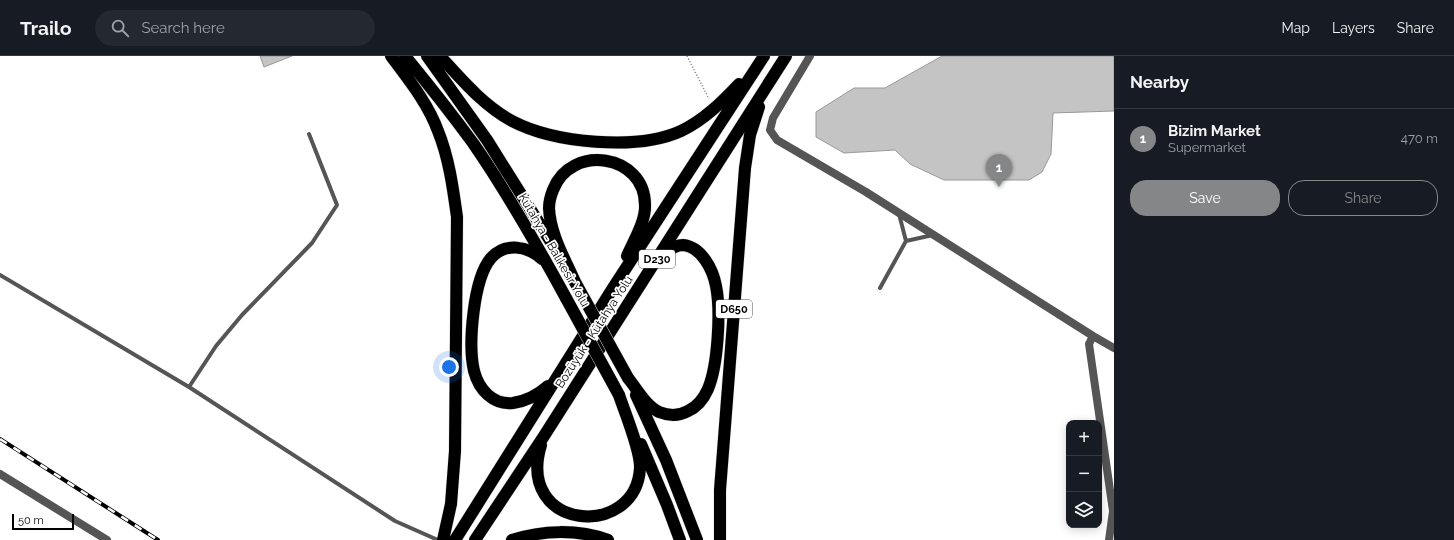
<!DOCTYPE html>
<meta charset="utf-8">
<style>
:root{--surface:#171b24;--page:#242831;--text:#f1f3f6;--muted:#9ea1a6;--line:#363941;--accent:#858687}
body{margin:0;font-family:Raleway,sans-serif;background:var(--page);color:var(--text)}
.controls{position:absolute;right:12px;bottom:12px;display:grid;overflow:hidden;border-radius:8px;box-shadow:0 2px 10px #0003}
.controls button{width:36px;height:36px;display:grid;place-items:center;padding:0;border:0;border-bottom:1px solid var(--line);background:var(--surface);color:var(--text);font:20px sans-serif}
.scale{position:absolute;left:12px;bottom:10px;width:62px;box-sizing:border-box;padding-left:4px;border:2px solid #000;border-top:0;font-size:11px;line-height:14px;white-space:nowrap;color:#000;-webkit-text-stroke:3px #fff;paint-order:stroke}
.you{position:absolute;left:449px;top:311px;width:14px;height:14px;margin:-10px;border:3px solid #fff;border-radius:50%;background:#1a73e8;box-shadow:0 0 0 6px #1a73e833}
.badge{display:grid;place-items:center;width:26px;height:26px;border-radius:50%;background:var(--accent);color:#fff;font-size:13px;font-weight:700}
.pin{position:absolute;translate:-50% -33px;filter:drop-shadow(0 1px 2px #0008)}
.pin::after{content:'';position:absolute;top:21px;width:14px;height:12px;background:inherit;clip-path:polygon(0 0,100% 0,50% 100%)}
.list{margin:0;padding:0;list-style:none}
h2{display:flex;justify-content:space-between;align-items:center;height:52px;margin:0;padding:0 16px;font-size:17px}
h2 small{font-size:13px;font-weight:400;color:var(--muted)}
.list li{display:grid;grid-template-columns:26px 1fr auto;gap:12px;align-items:center;box-sizing:border-box;height:60px;padding:0 16px;border-top:1px solid var(--line)}
.list b{display:block;font-size:15px;white-space:nowrap}
.list p{margin:0;font-size:13px;white-space:nowrap;color:var(--muted)}
.list em{font-size:13px;font-style:normal;color:var(--muted)}
.actions{display:flex;gap:8px;padding:12px 16px}
.actions a{flex:1;padding:9px 0;border:1px solid var(--accent);border-radius:16px;text-align:center;font-size:14px;color:var(--accent)}
.actions .main{background:var(--accent);color:#fff}
.icon{flex:none;width:22px;height:22px;fill:none;stroke:currentColor;stroke-width:2;stroke-linecap:round;stroke-linejoin:round}
.map{position:relative;flex:none;width:1114px;height:484px;overflow:hidden}
header{display:flex;align-items:center;gap:24px;box-sizing:border-box;height:56px;padding:0 20px;background:var(--surface);border-bottom:1px solid var(--line)}
header strong{font-size:19px}
nav{display:flex;gap:22px;margin-inline-start:auto;font-size:14px}
.search{width:280px;height:36px;background:var(--page);display:flex;align-items:center;gap:10px;box-sizing:border-box;padding:0 14px;border-radius:22px;color:var(--muted);font-size:15px}
main{display:flex}
aside{flex:1;background:var(--surface)}
.map>svg:first-child{display:block}
.building{fill:#c4c4c4;stroke:#999}
.lines{fill:none;stroke-linecap:round;stroke-linejoin:round}
.highway-casing{stroke:#dbdbdb;stroke-width:13}
.path{stroke:#777;stroke-width:1.5;stroke-dasharray:1 2;stroke-linecap:butt}
.lane{stroke:#555;stroke-width:4}
.street{stroke:#555;stroke-width:8}
.highway{stroke:#000;stroke-width:12}
.rail-casing{stroke:#000;stroke-width:4}
.rail{stroke:#fff;stroke-width:2.5;stroke-dasharray:8;stroke-linecap:butt}
.highway-bridge-casing{stroke:#dbdbdb;stroke-width:13;stroke-linecap:butt}
.highway-bridge{stroke:#000;stroke-width:12}
.labels{text-anchor:middle;dominant-baseline:central;stroke-width:3.5;stroke-linejoin:round;paint-order:stroke}
.shield{fill:#fff;stroke:#4c4c4c;stroke-width:1}
.shield-label{font-size:11px;font-weight:bold;fill:#000}
.street-label{font-size:12px;fill:#000;stroke:#fff}
</style>
<header>
<strong>Trailo</strong>
<div class="search"><svg class="icon" aria-label="search" viewBox="0 0 24 24"><circle cx="10" cy="10" r="6"/><path d="M15 15l6 6"/></svg>Search here</div>
<nav><a>Map</a><a>Layers</a><a>Share</a></nav>
</header>
<main>
<div class="map">
<svg width="1114" height="484" viewBox="0 0 1114 484">
<rect width="100%" height="100%" fill="#fff"/>
<!-- building -->
<path class="building" d="M260 0H292L264 11Z
M942 0H1114V55L1053 57 1051 98 1042 116 1029 124H944L910 108 895 94 844 97 816 81V56L854 32H885Z"/>
<g class="lines">
<defs>
<path id="highway" d="M391 0C408 23 428 47 438 75 449 102 453 132 457 161L455 395 451 448 443 484
M405 0C428 28 451 57 473 87 507 136 537 189 566 242
M427 0 487 84 556 194
M440 0C462 24 483 49 512 65 554 87 637 95 681 75 704 64 722 46 739 28
M542 203C528 190 505 186 491 202 473 223 468 289 474 315 479 334 493 349 513 347 526 345 538 339 548 330
M575 226C565 203 550 178 549 152 549 146 551 139 553 134 571 87 645 98 645 149 646 165 633 186 627 200
M628 322C637 333 646 350 659 356 669 360 679 360 688 355 697 351 704 342 708 333 718 309 721 255 716 230 713 214 702 191 683 189 675 189 667 195 661 199
M636 339 666 404 697 484
M641 388 667 449 680 484
M541 389C515 475 636 484 640 412 641 395 625 357 619 339
M455 484 613 232 764 0
M475 484 544 380 786 0
M512 484C542 474 578 473 608 484
M720 484V434L745 112 750 79 759 51"/>
</defs>
<!-- highway casing -->
<use href="#highway" class="highway-casing"/>
<!-- path -->
<path class="path" d="M687 0 709 43"/>
<!-- lane -->
<path class="lane" d="M906 185 933 179
M0 219 189 331 395 465 438 484
M880 232 906 185 899 158
M189 331 216 290 242 259 312 187 337 149 309 78"/>
<!-- street -->
<path class="street" d="M810 0 773 62 770 74 777 84 866 136 1093 280 1114 292
M1093 280 1089 288 1113 455 1109 484
M0 418 107 484"/>
<!-- highway -->
<use href="#highway" class="highway"/>
<defs>
<path id="rail" d="M0 383 158 484"/>
</defs>
<!-- rail casing -->
<use href="#rail" class="rail-casing"/>
<!-- rail -->
<use href="#rail" class="rail"/>
<defs>
<path id="highway-bridge" d="M575 226 628 322
M566 242 619 339"/>
</defs>
<!-- highway-bridge casing -->
<use href="#highway-bridge" class="highway-bridge-casing"/>
<!-- highway-bridge -->
<use href="#highway-bridge" class="highway-bridge"/>
</g>
<g class="labels">
<!-- shield labels -->
<g class="shield">
<rect x="639" y="194" width="36" height="18" rx="3"/>
<rect x="716" y="244" width="36" height="18" rx="3"/>
</g>
<g class="shield-label">
<text x="657" y="203">D230</text>
<text x="734" y="253">D650</text>
</g>
<!-- street labels -->
<g class="street-label">
<text transform="translate(554 194) rotate(60)">Kütahya - Balıkesir Yolu</text>
<text transform="translate(594 276) rotate(-57)">Bozüyük - Kütahya Yolu</text>
</g>
</g>
</svg>
<div class="controls">
<button>+</button>
<button>−</button>
<button><svg class="icon" aria-label="layers" viewBox="0 0 24 24"><path d="M12 4l9 5-9 5-9-5zM3 14l9 5 9-5"/></svg></button>
</div>
<div class="scale">50 m</div>
<div class="you"></div>
<div class="pin badge" style="left:999px;top:131px">1</div>
</div>
<aside>
<h2>Nearby<small></small></h2>
<ul class="list">
<li><span class="badge">1</span><div><b>Bizim Market</b><p>Supermarket</p></div><em>470 m</em></li>
</ul>
<div class="actions"><a class="main">Save</a><a>Share</a></div>
</aside>
</main>
